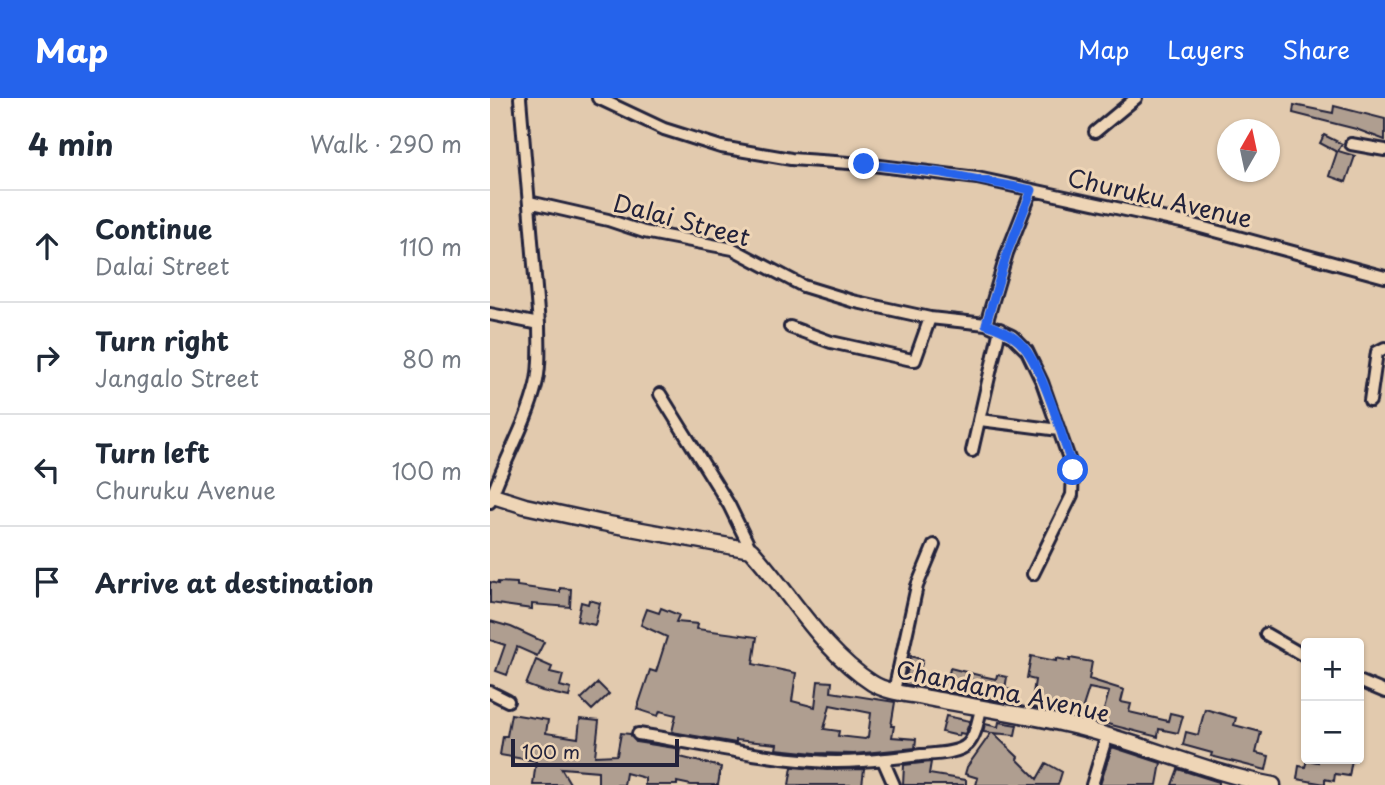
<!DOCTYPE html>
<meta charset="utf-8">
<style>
:root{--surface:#fff;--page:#f6f6f7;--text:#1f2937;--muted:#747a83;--line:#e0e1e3;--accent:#2563eb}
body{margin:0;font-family:"Playpen Sans",sans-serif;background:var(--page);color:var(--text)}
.controls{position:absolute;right:21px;bottom:21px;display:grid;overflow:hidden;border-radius:7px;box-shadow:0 2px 5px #0004}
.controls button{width:63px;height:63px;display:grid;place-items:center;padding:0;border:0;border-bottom:2px solid var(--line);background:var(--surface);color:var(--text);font:35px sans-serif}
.compass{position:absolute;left:727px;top:21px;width:63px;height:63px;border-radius:50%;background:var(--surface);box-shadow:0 2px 5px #0004;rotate:9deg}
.scale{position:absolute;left:21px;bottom:18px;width:168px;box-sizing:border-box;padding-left:7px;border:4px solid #22223b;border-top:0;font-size:19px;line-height:24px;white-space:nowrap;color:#22223b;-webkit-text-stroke:5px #eed5b6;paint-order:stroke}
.stop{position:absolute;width:21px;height:21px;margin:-16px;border:5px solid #2563eb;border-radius:50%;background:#fff}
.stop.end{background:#2563eb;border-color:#fff;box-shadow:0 2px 7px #0008}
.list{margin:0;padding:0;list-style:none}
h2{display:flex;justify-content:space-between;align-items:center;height:91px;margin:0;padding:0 28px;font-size:30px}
h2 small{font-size:23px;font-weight:400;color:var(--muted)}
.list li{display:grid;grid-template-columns:46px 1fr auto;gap:21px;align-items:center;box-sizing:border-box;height:112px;padding:0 28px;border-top:2px solid var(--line)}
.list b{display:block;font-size:26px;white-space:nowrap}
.list p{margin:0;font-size:23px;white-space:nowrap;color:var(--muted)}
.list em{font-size:23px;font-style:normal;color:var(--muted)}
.icon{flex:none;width:38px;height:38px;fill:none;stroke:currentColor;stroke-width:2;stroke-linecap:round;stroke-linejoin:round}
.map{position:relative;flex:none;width:895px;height:687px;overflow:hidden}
header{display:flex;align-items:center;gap:42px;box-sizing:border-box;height:98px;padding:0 35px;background:var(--accent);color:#fff}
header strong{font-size:33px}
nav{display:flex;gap:38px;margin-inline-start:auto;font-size:24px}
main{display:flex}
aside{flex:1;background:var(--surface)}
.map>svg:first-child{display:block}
.building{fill:#af9e90;stroke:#22223b;stroke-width:2;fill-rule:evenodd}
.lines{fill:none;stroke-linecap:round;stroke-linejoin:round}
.minor-casing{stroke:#22223b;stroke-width:16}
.tertiary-casing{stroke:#22223b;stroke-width:19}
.minor{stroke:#eed5b6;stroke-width:10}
.tertiary{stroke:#eed5b6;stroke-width:14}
.route{stroke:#2563eb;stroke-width:9}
.labels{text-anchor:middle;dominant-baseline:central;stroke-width:6;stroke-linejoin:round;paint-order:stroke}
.street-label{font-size:24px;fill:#22223b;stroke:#eed5b6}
</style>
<header>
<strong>Map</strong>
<nav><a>Map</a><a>Layers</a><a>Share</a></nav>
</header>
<main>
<aside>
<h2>4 min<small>Walk · 290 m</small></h2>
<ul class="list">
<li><svg class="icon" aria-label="ahead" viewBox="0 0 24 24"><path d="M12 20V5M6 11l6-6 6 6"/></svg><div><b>Continue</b><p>Dalai Street</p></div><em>110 m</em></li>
<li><svg class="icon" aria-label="right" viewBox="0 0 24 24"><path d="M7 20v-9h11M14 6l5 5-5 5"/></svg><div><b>Turn right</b><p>Jangalo Street</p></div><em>80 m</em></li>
<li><svg class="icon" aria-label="left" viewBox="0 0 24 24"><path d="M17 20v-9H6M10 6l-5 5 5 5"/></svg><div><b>Turn left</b><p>Churuku Avenue</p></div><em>100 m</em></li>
<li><svg class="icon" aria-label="arrive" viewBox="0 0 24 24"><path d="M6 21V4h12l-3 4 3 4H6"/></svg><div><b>Arrive at destination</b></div></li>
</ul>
</aside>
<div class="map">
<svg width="895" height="687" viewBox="0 0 895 687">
<rect width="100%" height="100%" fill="#e2caae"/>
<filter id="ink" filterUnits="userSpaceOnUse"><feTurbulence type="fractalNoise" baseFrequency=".0143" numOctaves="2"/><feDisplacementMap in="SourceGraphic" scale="14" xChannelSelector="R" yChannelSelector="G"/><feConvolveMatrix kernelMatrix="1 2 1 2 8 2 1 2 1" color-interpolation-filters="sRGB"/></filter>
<g filter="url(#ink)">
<!-- building -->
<path class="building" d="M804 7 843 15 844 8 895 21V42L866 31 803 15Z
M834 37 852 46 848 53 865 58 856 84 839 78 847 54 830 45Z
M0 484 8 486V484L27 485V488L70 494V490L81 491 80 509 42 506V511L0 505Z
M99 502 110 505 105 527 87 523 91 504 98 506Z
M171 510 189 517 186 524 208 526 207 531 267 539 263 566 306 575 302 603 325 609 328 583 342 584 341 594 405 604 401 628H404L402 639 426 641 425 650 364 656 325 655 286 651 287 646 246 642V645L182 634 186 617 170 613 168 618 147 611 160 572 166 574 177 539 151 527 157 511 169 515ZM340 607 381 615 378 639 375 641 348 638 349 633 334 631Z
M0 523 21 529 54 544 47 558 27 549 17 577 6 573 15 547 0 542Z
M421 558 433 562 429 575 458 582 460 570 492 578 506 581 507 577 517 579 515 591 523 592 521 605 414 586Z
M541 558 566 563V560L580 563V560L602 564 599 581 634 592 631 604 641 606 639 614 678 623 680 615 693 618 688 635 669 631 668 639 602 622 603 614 613 615 619 594 599 590 590 618 541 609 545 582 537 580Z
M46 562 62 569 60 574 73 577 70 588 81 591 79 599 52 593 36 587Z
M108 585 119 596 102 612 91 601Z
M715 611 746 620 744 627 771 634 766 655 779 658 776 672 721 658 722 655 693 647 696 634 708 637Z
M21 616 58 622 56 635 88 640 90 621 109 623 105 658 127 657 131 635 140 636 146 644 191 651 190 659 231 669 228 687H201L187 684V687H155V680L136 675 134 687H108V673L71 670 81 687H43L46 663 10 657 13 638H17Z
M456 618 480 623 475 636 470 635 469 638 452 634Z
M509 624 527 627 525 637 503 635 528 659 527 661 547 681 556 665 572 674 568 687H486L488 680 475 676 477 669 501 635 493 634 495 626 508 629Z
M622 649 671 665 667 687H610Z
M828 661 862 662 859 678 845 676 844 683 835 681V686L807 681 809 668 815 669 817 662 828 664Z
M441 664 439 676 476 682V687H413L414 667Z
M302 669 337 672 374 671 372 687H299Z
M688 671 729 684V687H682Z"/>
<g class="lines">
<defs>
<path id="minor" d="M108 0 174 31 231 49 301 61 374 66 487 80 696 125 895 179
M605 34 646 0
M861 46 895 52
M39 104 118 122 154 134 243 151 313 188 362 203 440 220 496 226 522 238 537 253 552 284 583 372 582 397 543 476
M0 216 49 226
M496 226 517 155 542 92
M300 229 341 244 422 262H425L440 220
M170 296 239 407 261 452
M880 303 887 254 895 250
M490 322 569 332
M482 353 510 231
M0 404C13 364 36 328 46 287 51 267 49 246 49 226L30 0
M776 536 816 559
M869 583 895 594
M404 593 427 488 444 447
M0 594 18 603
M148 636C207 645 264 659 324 663 359 666 396 661 431 657 444 656 468 656 478 646 486 638 488 622 491 611
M393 662 404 687
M602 687 617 637"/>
<path id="tertiary" d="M0 397 35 408 113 425 261 452C301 496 331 552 382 585 398 595 420 596 438 600 485 609 533 616 579 627 648 643 713 674 783 687"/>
</defs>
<!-- minor casing -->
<use href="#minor" class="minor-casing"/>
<!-- tertiary casing -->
<use href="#tertiary" class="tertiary-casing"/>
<!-- minor -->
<use href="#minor" class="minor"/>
<!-- tertiary -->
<use href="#tertiary" class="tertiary"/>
</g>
</g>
<g class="lines" filter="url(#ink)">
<!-- route -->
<path class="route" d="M374 66 453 75 542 92 517 155 496 226C512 232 527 238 537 253 555 279 573 340 583 372"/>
</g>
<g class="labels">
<!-- street labels -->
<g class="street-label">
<text transform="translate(670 99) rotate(13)">Churuku Avenue</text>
<text transform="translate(192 121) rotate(15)">Dalai Street</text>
<text transform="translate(513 592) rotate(12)">Chandama Avenue</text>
</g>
</g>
</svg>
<div class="controls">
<button>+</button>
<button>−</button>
</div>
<svg class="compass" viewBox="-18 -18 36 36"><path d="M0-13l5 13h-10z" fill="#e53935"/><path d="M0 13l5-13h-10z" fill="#747a83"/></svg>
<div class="scale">100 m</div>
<div class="stop" style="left:583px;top:372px"></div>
<div class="stop end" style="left:374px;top:66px"></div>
</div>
</main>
